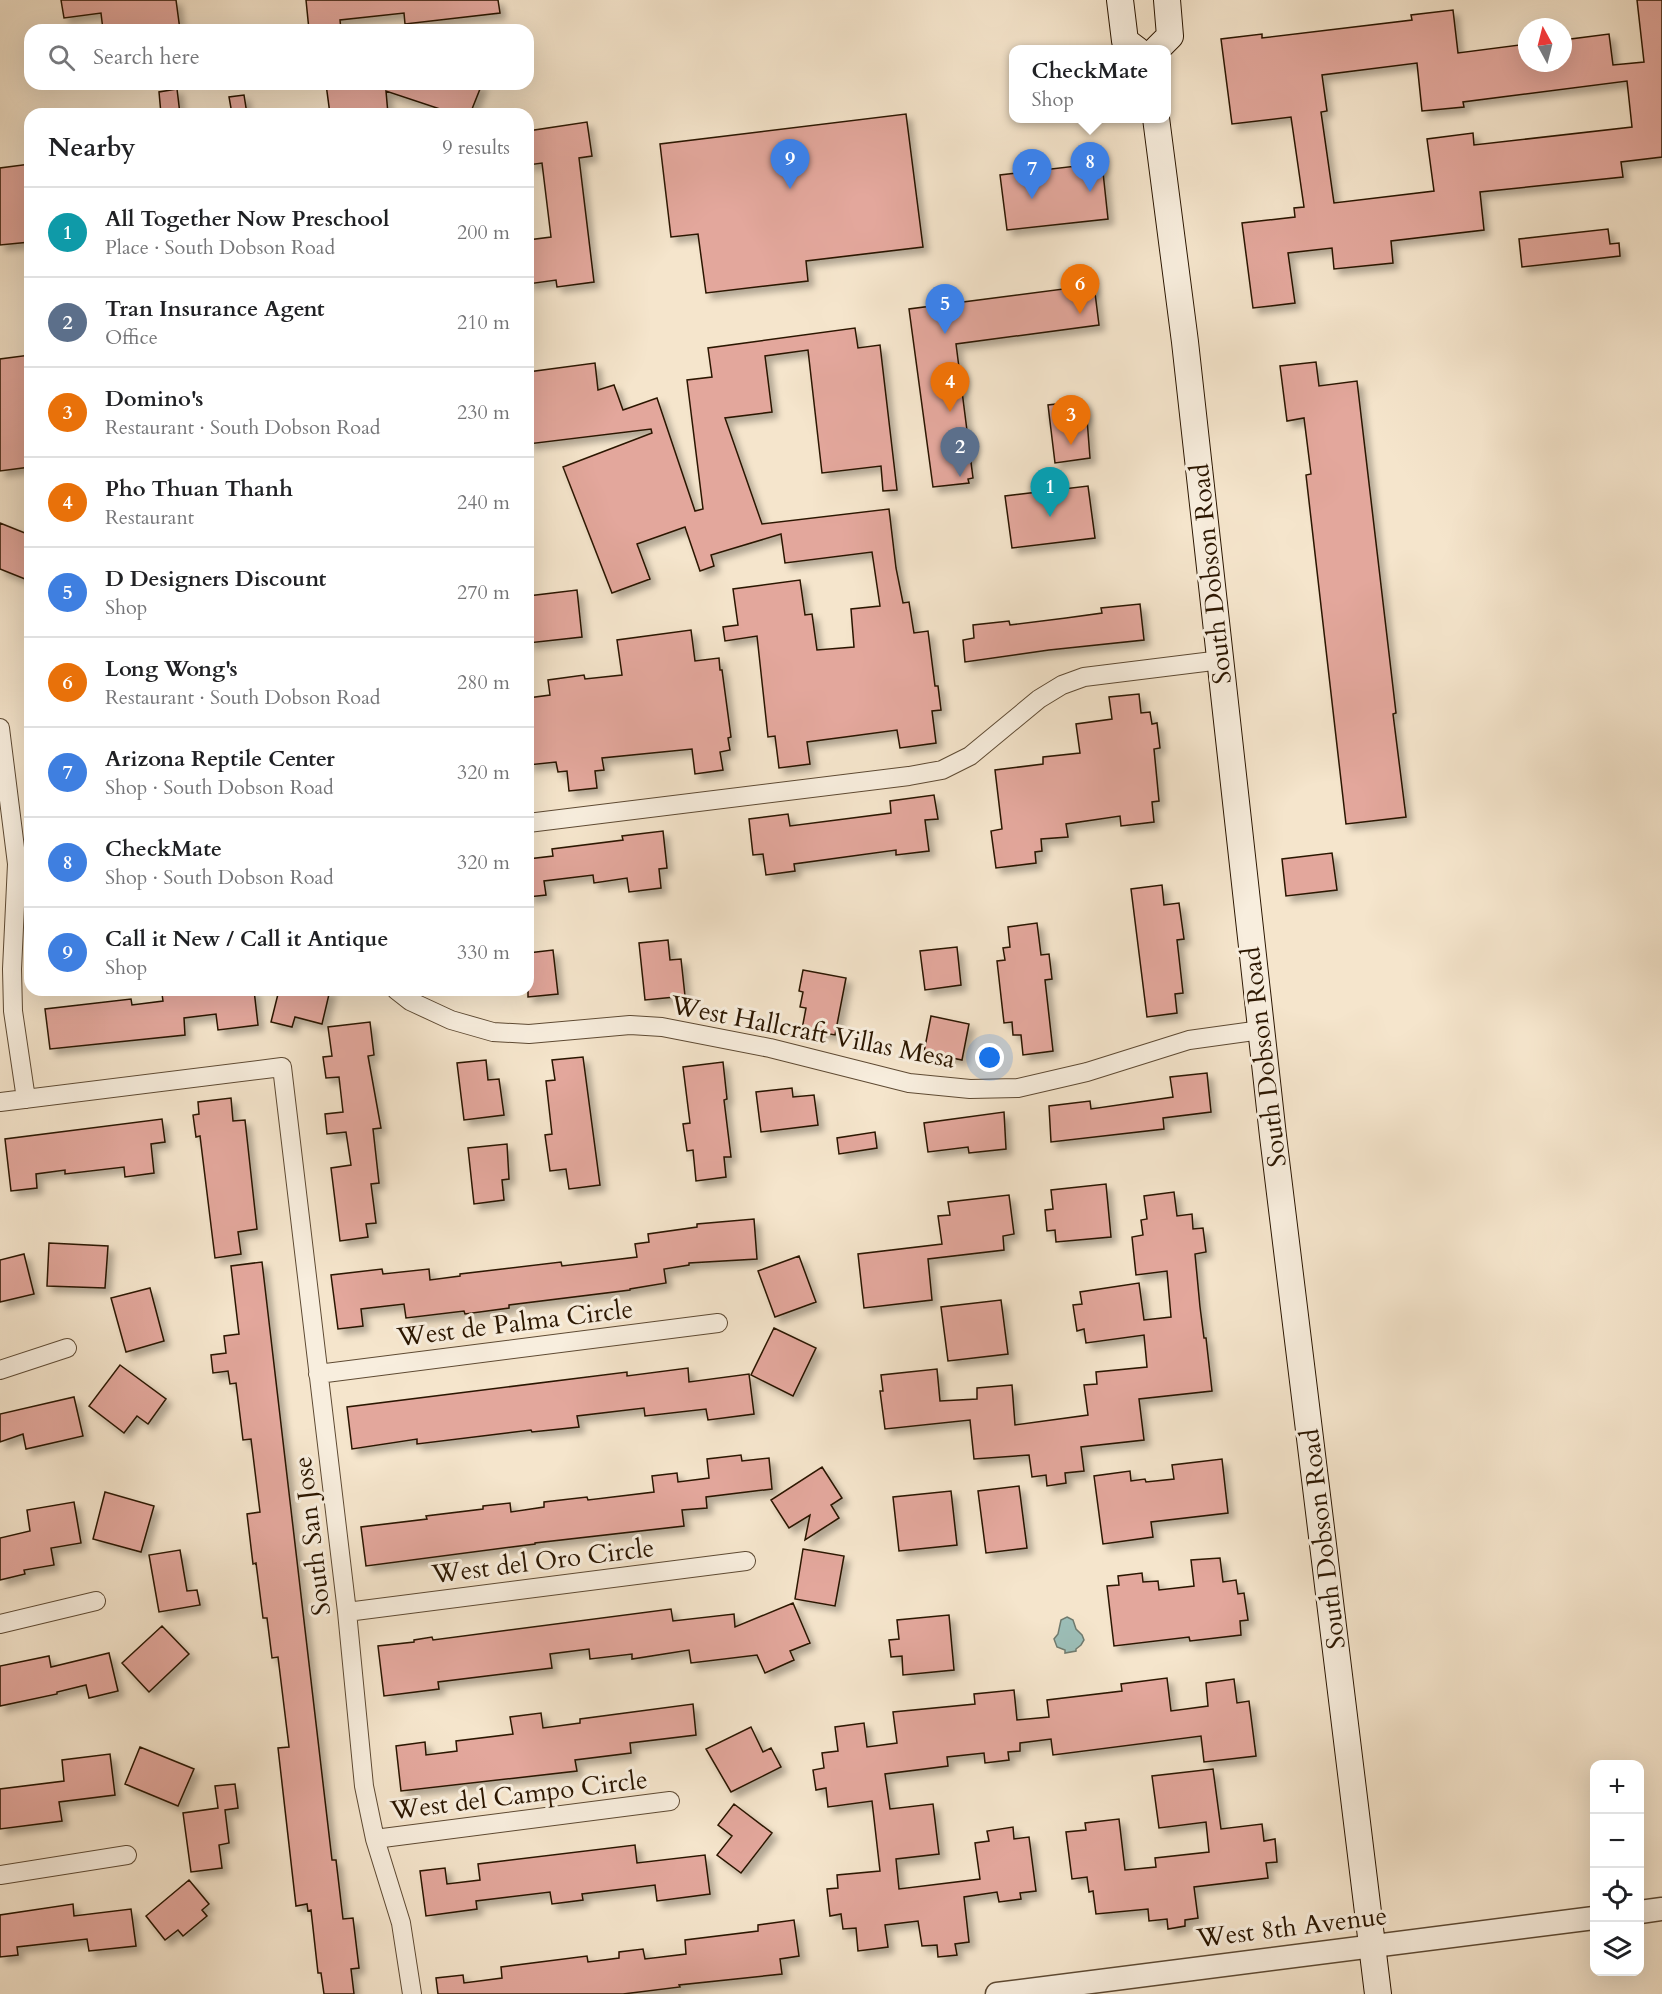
<!DOCTYPE html>
<meta charset="utf-8">
<style>
:root{--surface:#fff;--page:#f6f6f6;--text:#202124;--muted:#757577;--line:#e0e0e0;--accent:#8f2418}
body{margin:0;font-family:Cardo,serif;background:var(--page);color:var(--text)}
.controls{position:absolute;right:18px;bottom:18px;display:grid;overflow:hidden;border-radius:12px;box-shadow:0 6px 24px #0002}
.controls button{width:54px;height:54px;display:grid;place-items:center;padding:0;border:0;border-bottom:2px solid var(--line);background:var(--surface);color:var(--text);font:30px sans-serif}
.compass{position:absolute;left:1518px;top:18px;width:54px;height:54px;border-radius:50%;background:var(--surface);box-shadow:0 6px 24px #0002;rotate:353deg}
.you{position:absolute;left:990px;top:1058px;width:21px;height:21px;margin:-15px;border:4px solid #fff;border-radius:50%;background:#1a73e8;box-shadow:0 0 0 9px #1a73e833}
.badge{display:grid;place-items:center;width:39px;height:39px;border-radius:50%;background:var(--accent);color:#fff;font-size:20px;font-weight:700}
.pin{position:absolute;translate:-50% -50px;filter:drop-shadow(0 2px 3px #0008)}
.pin::after{content:'';position:absolute;top:32px;width:21px;height:18px;background:inherit;clip-path:polygon(0 0,100% 0,50% 100%)}
.popup{position:absolute;left:1009px;top:45px;width:162px;height:78px;box-sizing:border-box;display:grid;place-content:center;border-radius:12px;background:var(--surface);filter:drop-shadow(0 2px 4px #0005);font-size:20px;white-space:nowrap;color:var(--muted)}
.popup b{font-size:22px;color:var(--text)}
.popup::after{content:'';position:absolute;left:50%;top:100%;margin-left:-12px;border:12px solid transparent;border-top-color:var(--surface)}
.list{margin:0;padding:0;list-style:none}
h2{display:flex;justify-content:space-between;align-items:center;height:78px;margin:0;padding:0 24px;font-size:26px}
h2 small{font-size:20px;font-weight:400;color:var(--muted)}
.list li{display:grid;grid-template-columns:39px 1fr auto;gap:18px;align-items:center;box-sizing:border-box;height:90px;padding:0 24px;border-top:2px solid var(--line)}
.list b{display:block;font-size:22px;white-space:nowrap}
.list p{margin:0;font-size:20px;white-space:nowrap;color:var(--muted)}
.list em{font-size:20px;font-style:normal;color:var(--muted)}
.icon{flex:none;width:33px;height:33px;fill:none;stroke:currentColor;stroke-width:2;stroke-linecap:round;stroke-linejoin:round}
.map{position:relative;flex:none;width:1662px;height:1994px;overflow:hidden}
.search{position:absolute;background:var(--surface);box-shadow:0 6px 24px #0002;left:24px;top:24px;width:510px;height:66px;display:flex;align-items:center;gap:15px;box-sizing:border-box;padding:0 21px;border-radius:18px;color:var(--muted);font-size:22px}
.panel{position:absolute;background:var(--surface);box-shadow:0 6px 24px #0002;left:24px;top:108px;width:510px;height:888px;border-radius:18px}
.map>svg:first-child{display:block}
.water{fill:#9cbfb9;stroke:#6f7b6f;stroke-width:1.5}
.building{fill:#e3a79c;stroke:#2b1600;stroke-width:1.5;fill-rule:evenodd;filter:url(#shadow)}
.lines{fill:none;stroke-linecap:round;stroke-linejoin:round}
.minor-casing{stroke:#5e4a33;stroke-width:20}
.tertiary-casing{stroke:#5e4a33;stroke-width:25}
.secondary-casing{stroke:#2b1600;stroke-width:28}
.minor{stroke:#f8eede;stroke-width:18}
.tertiary{stroke:#f8eede;stroke-width:22}
.secondary{stroke:#f8eede;stroke-width:26}
.labels{text-anchor:middle;dominant-baseline:central;stroke-width:6;stroke-linejoin:round;paint-order:stroke}
.street-label{font-size:26px;fill:#2b1600;stroke:#f8eede}
</style>
<div class="map">
<svg width="1662" height="1994" viewBox="0 0 1662 1994">
<defs>
<filter id="shadow"><feDropShadow dx="5.5" dy="5.5" stdDeviation="3" flood-color="#0004"/></filter>
</defs>
<rect width="100%" height="100%" fill="#f5e5cc"/>
<filter id="stains"><feTurbulence type="fractalNoise" baseFrequency=".00333" numOctaves="4"/><feColorMatrix values="0 0 0 0 .2 0 0 0 0 .09 0 0 0 0 .02 0 0 0 .5 -.17"/></filter>
<radialGradient id="worn" r=".72"><stop offset=".6" stop-color="#630" stop-opacity="0"/><stop offset="1" stop-color="#630" stop-opacity=".3"/></radialGradient>
<!-- water -->
<path class="water" d="M1067 1617 1073 1620 1076 1629 1082 1635 1084 1640 1081 1645 1076 1649V1651L1065 1653V1650L1057 1647 1054 1639 1058 1634 1061 1620Z"/>
<!-- building -->
<path class="building" d="M61 0H176L180 30H103L101 13 64 18Z
M306 0H498L500 13 405 24 404 13 340 20 341 30H309Z
M1637 0H1662V157L1621 162 1623 177 1480 192 1484 230 1391 241 1393 263 1334 269 1332 248 1288 253 1295 303 1253 308 1242 223 1295 217 1294 208 1304 207 1291 117 1232 124 1221 39 1262 34V38L1412 20 1411 15 1453 10 1458 53 1527 44V63H1563V40L1609 34 1613 65 1644 62ZM1417 63 1422 111 1464 107 1463 102 1627 81 1632 127 1474 145 1473 133 1427 139 1434 191 1334 203 1321 112 1327 111 1322 75Z
M326 84H482L470 114H455L386 91 388 114H330Z
M177 89 180 114H161L159 92Z
M244 95 247 114H232L229 97Z
M906 114 923 247 806 261 808 281 706 293 698 234 671 237 660 144Z
M587 122 592 156 579 158 594 282 557 287 556 280 528 284V240L551 237 542 163 528 165V131Z
M1102 163 1108 219 1007 230 1000 175Z
M30 164V242L0 245V168Z
M1608 229 1610 244 1619 243 1620 256 1522 267 1519 239Z
M1094 285 1099 325 956 344 973 478 968 479 969 483 933 487 909 309Z
M855 328 858 348 880 345 897 490 883 491 881 466 822 473 808 350 765 356 772 412 725 418 762 524 889 509 896 568 903 603 909 602 914 633 928 631 935 686H938L941 710 932 711 936 743 900 748 897 730 845 737 807 742 810 764 779 768 775 736 768 737 757 636 725 641 723 627 738 625 733 589 800 580 805 615 812 614 817 650 854 647 851 609 880 606 872 552 785 563 781 534 711 555 714 566 700 571 685 527 637 544 650 579 612 593 563 467 652 433 651 429 528 444V372L595 363 598 390 614 385 623 410 657 398 695 511 703 509 687 380 712 377 708 348Z
M30 355V467L0 471V359Z
M1316 362 1319 386 1357 381 1396 713 1393 714 1406 817 1346 824 1306 475 1311 474 1304 418 1287 421 1280 366Z
M1083 401 1084 406H1086L1090 458 1055 463 1048 405Z
M1088 486 1095 538 1012 548 1005 496Z
M0 523 30 535V565L25 579 0 569Z
M577 590 582 637 528 643V596Z
M1140 604 1144 640 1049 650 965 662 963 640 974 638 973 625 1009 621 1010 625 1066 618 1102 613 1101 608Z
M691 630 695 661 719 658 720 670H722L731 737 728 738 730 750 720 752 723 770 695 774 692 749 602 758 604 770 595 771 597 788 569 791 567 771 558 772 556 762 528 765V698L550 695 548 680 584 675 585 679 622 675 617 640Z
M1139 694 1141 713 1150 712 1152 724 1157 723 1160 748 1154 749 1159 801 1152 802 1154 822 1121 826 1120 816 1066 824 1068 837 1041 839 1042 851 1035 852 1036 863 996 868 991 831 1002 829 995 770 1043 764V757L1080 753 1076 724 1112 719 1109 697Z
M934 795 938 819 925 820 929 851 896 855V850L794 864 795 871 766 875 763 854 753 855 749 819 788 814 790 826 891 813 890 801Z
M663 831 667 868 659 869 661 888 629 892 627 878 594 883 593 875 544 881 546 895 528 897V859L553 856 552 849 623 840 622 836Z
M1332 853 1337 890 1286 896 1282 859Z
M1162 885 1164 905 1179 903 1184 939 1177 940 1183 993 1175 994 1177 1013 1147 1017 1131 889Z
M1037 923 1041 955 1049 954 1052 979 1045 980 1053 1051 1023 1055 1021 1035H1013L1012 1022 1004 1023 997 961 1005 960 1003 948 1010 947 1008 927Z
M668 940 670 960 681 959 685 996 645 1000 639 943Z
M957 947 961 985 925 990 920 951Z
M553 950 558 994 528 997V953Z
M803 970 846 978 835 1035 802 1029 806 1008 800 1007 803 992 799 991Z
M183 990H254L258 1025 218 1030 216 1014 184 1018 185 1035 50 1049 45 1009 131 999 132 1005 163 1001 162 994Z
M279 990H330L322 1024 295 1017 292 1027 271 1022Z
M931 1016 969 1024 962 1060 924 1052Z
M370 1022 374 1055 368 1056 381 1128 373 1129 379 1183 371 1184 376 1223 366 1224 368 1237 340 1241 331 1168 351 1165 346 1132 327 1134 325 1114 343 1112 339 1077 326 1078 323 1057 332 1056 328 1027Z
M583 1057 600 1185 569 1189 566 1169 550 1171 545 1135 552 1134 546 1081 555 1080 552 1060Z
M486 1060 488 1080 499 1079 504 1115 464 1120 457 1063Z
M723 1062 727 1099 724 1100 731 1157H724L726 1177 696 1181 693 1150 687 1151 683 1124 690 1123 683 1067Z
M1207 1073 1211 1112 1163 1118 1164 1129 1051 1142 1049 1106 1090 1101 1091 1109 1173 1097 1170 1077Z
M792 1088 793 1097 814 1095 818 1125 761 1132 756 1092Z
M231 1098 233 1121 245 1120 257 1229 238 1232 241 1254 215 1258 200 1136 196 1137 193 1115 199 1114 198 1102Z
M1004 1112 1006 1149 969 1153 968 1147 928 1152 924 1123Z
M162 1119 165 1142 151 1144 154 1173 125 1177 124 1167 65 1174V1170L36 1174 37 1188 11 1191 5 1139Z
M875 1132 877 1148 839 1154 837 1138Z
M507 1144 509 1179 502 1180 504 1200 474 1204 468 1148Z
M1106 1184 1111 1237 1056 1242 1055 1230 1047 1231 1045 1210 1053 1209 1051 1190Z
M1174 1192 1177 1216 1192 1214 1193 1229 1203 1228 1206 1252 1195 1254 1200 1307 1204 1338H1206L1212 1391 1139 1399 1144 1440 1081 1447 1084 1471 1065 1473 1066 1483 1047 1486 1046 1475 1032 1477 1029 1455 974 1459 970 1420 885 1429 880 1391H883L881 1375 937 1369 940 1401 977 1399V1388L1012 1385 1015 1425 1088 1415 1084 1385 1097 1384 1096 1372 1147 1367 1144 1335 1086 1343 1084 1329 1077 1331 1073 1305 1082 1304 1080 1292 1139 1283 1144 1320 1171 1317 1167 1271 1136 1275 1132 1237 1143 1235 1141 1220 1147 1219 1144 1196Z
M1009 1195 1014 1234 1003 1236 1004 1250 928 1259 932 1300 864 1308 858 1254 942 1244 938 1216 950 1215 948 1202Z
M754 1219 757 1259 689 1263V1265L664 1269 666 1283 630 1289V1290L509 1305V1308L465 1314 464 1311 406 1318 404 1304 361 1309 363 1326 338 1329 331 1275 382 1269 383 1274 429 1269 430 1280 460 1276V1274L561 1262 562 1266 637 1257 635 1244 649 1242 648 1234 697 1227V1224Z
M49 1243 108 1246 105 1288 47 1286Z
M24 1254 34 1294 0 1302V1260Z
M799 1256 816 1302 775 1317 758 1271Z
M262 1262 332 1860H336L343 1919 353 1918 359 1968 351 1969 354 1994H324L321 1973H318L311 1910 308 1911 307 1904 296 1906 278 1748 289 1747 278 1657 272 1658 267 1618H263L256 1563 253 1564 247 1514 260 1512 251 1439 243 1440 236 1383 230 1384 228 1371 213 1373 211 1355 226 1353 224 1336 239 1334 231 1266Z
M150 1288 164 1341 126 1352 111 1298Z
M1001 1300 1008 1354 948 1361 941 1307Z
M774 1328 816 1348 793 1396 751 1375Z
M120 1365 166 1399 148 1424 137 1416 124 1433 89 1406Z
M688 1368 689 1382 749 1374 754 1414 708 1420 706 1409 645 1416 644 1408 577 1416 579 1427 532 1432 531 1430 417 1444V1439L352 1449 347 1407 627 1372V1376Z
M74 1397 83 1436 26 1449 23 1434 0 1442V1414Z
M741 1455 742 1461 769 1458 772 1489 706 1497 707 1508 682 1510 684 1526 535 1543V1544L366 1566 361 1527 427 1519 426 1516 483 1509V1506L510 1503 511 1512 544 1507V1502L587 1497 588 1500 654 1492 652 1476 677 1473 678 1482 709 1478 707 1459Z
M1222 1459 1228 1513 1151 1522 1153 1537 1103 1544 1094 1476 1130 1471 1131 1481 1145 1479 1146 1482 1174 1479 1172 1465Z
M822 1467 842 1498 831 1505 839 1518 805 1540 810 1515 789 1528 771 1500Z
M1019 1486 1027 1548 986 1553 978 1491Z
M951 1491 957 1545 899 1551 893 1497Z
M105 1492 154 1506 141 1552 93 1539Z
M74 1502 81 1543 51 1548 54 1565 24 1570 25 1574 0 1580V1538L30 1531 27 1510Z
M803 1549 844 1556 835 1606 795 1599Z
M180 1550 187 1591 197 1590 200 1605 159 1612 149 1555Z
M1220 1558 1223 1582 1236 1580 1238 1594 1244 1593 1248 1620 1240 1621 1241 1635 1190 1641 1189 1637 1114 1646 1107 1586 1119 1585 1118 1576 1142 1573 1143 1582 1158 1581 1159 1590 1194 1586 1191 1560Z
M793 1603 810 1643 790 1651 794 1660 765 1673 757 1655 691 1663 689 1650 632 1659V1654L590 1659 589 1649 550 1654 552 1668 438 1682 439 1689 384 1696 378 1646 414 1642V1640L432 1637 433 1640 671 1609 673 1621 734 1614 735 1627Z
M949 1615 954 1670 903 1675 902 1656 891 1657 889 1640 899 1639 897 1620Z
M162 1626 189 1654 149 1692 122 1663Z
M109 1653 118 1691 89 1698 86 1685 57 1692V1694L0 1706V1666L49 1656 51 1667Z
M1167 1678 1171 1711 1208 1706 1206 1683 1234 1679 1237 1703 1249 1701 1256 1756 1204 1762 1201 1736 1053 1755 1051 1739 1020 1743V1751L1008 1752 1009 1760 985 1763 984 1753 947 1757 948 1766 885 1774 890 1809 933 1804 939 1854 896 1859 899 1889 980 1879 975 1843 989 1841 987 1831 1013 1827 1014 1839 1029 1837 1036 1891 1020 1893 1021 1899 999 1902 997 1892 964 1897 969 1942 955 1944 957 1955 938 1957 937 1945 922 1946 918 1921 885 1925 888 1947 858 1951 856 1928 843 1929 841 1914 830 1916 827 1889 838 1888 837 1875 880 1871 872 1801 828 1807 826 1788 816 1790 813 1770 824 1768 822 1753 838 1751 835 1727 864 1723 867 1747 897 1743 893 1712 975 1704 974 1694 1014 1690 1017 1720 1049 1717 1047 1700 1122 1691 1121 1684Z
M693 1704 696 1735 630 1743 631 1753 575 1760 577 1771 401 1791 396 1746 425 1742 426 1755 457 1751 456 1741 513 1734 510 1717 541 1713 543 1728 580 1723V1719Z
M751 1727 763 1752 771 1748 781 1767 731 1792 706 1749Z
M140 1747 194 1769 178 1806 125 1784Z
M110 1754 115 1795 59 1802 62 1821 0 1829V1789L64 1781 62 1760Z
M1213 1769 1221 1829 1262 1824 1264 1841 1275 1839 1277 1862 1266 1863 1268 1878 1194 1887 1198 1918 1185 1920V1926L1168 1929 1167 1919 1149 1921 1148 1909 1096 1914 1093 1891 1089 1892 1087 1877 1072 1879 1066 1832 1086 1830 1085 1823 1119 1819 1125 1870 1156 1867 1155 1858 1209 1852 1206 1822 1159 1828 1152 1776Z
M235 1784 238 1808 225 1810 229 1843 219 1845 222 1868 191 1872 183 1813 218 1808 215 1786Z
M734 1804 772 1833 741 1873 717 1855 732 1836 718 1825Z
M635 1845 637 1863 705 1855 710 1894 657 1901 655 1885 582 1894 583 1900 552 1904 550 1892 476 1901 477 1909 426 1916 420 1871 445 1868 447 1884 480 1880 478 1864Z
M189 1880 209 1904 202 1910 207 1916 183 1936 178 1930 165 1940 146 1916Z
M73 1904 74 1916 131 1909 136 1946 89 1951 87 1939 17 1947 18 1955 0 1957V1915Z
M794 1920 799 1956 780 1959 782 1974 679 1985 680 1987 623 1994H438L436 1978 463 1975 464 1983 502 1978 501 1967 587 1956 588 1962 619 1958V1952L643 1949 645 1959 686 1954 685 1940 758 1931V1925Z"/>
<g class="lines">
<defs>
<path id="minor" d="M0 728 17 864 12 969 13 1011 26 1099
M528 823 909 776 942 770 970 756 1039 699 1062 685 1084 677 1221 660
M396 990 410 1001 451 1020 493 1032 529 1034 630 1025 662 1027 770 1048 909 1083 970 1089 1018 1088 1087 1072 1189 1040 1261 1030
M0 1102 282 1067 347 1612 364 1786 375 1839 401 1923 412 1994
M0 1370 67 1348
M318 1374 718 1323
M347 1612 746 1561
M0 1624 96 1601
M375 1839 670 1801
M0 1875 127 1855"/>
<path id="tertiary" d="M1640 1912 1662 1909
M997 1994 1594 1918"/>
<path id="secondary" d="M1120 0 1125 41 1137 50
M1156 50 1170 36 1167 0
M1156 118 1185 342 1273 1136 1378 1994"/>
</defs>
<!-- minor casing -->
<use href="#minor" class="minor-casing"/>
<!-- tertiary casing -->
<use href="#tertiary" class="tertiary-casing"/>
<!-- secondary casing -->
<use href="#secondary" class="secondary-casing"/>
<!-- minor -->
<use href="#minor" class="minor"/>
<!-- tertiary -->
<use href="#tertiary" class="tertiary"/>
<!-- secondary -->
<use href="#secondary" class="secondary"/>
</g>
<g class="labels">
<!-- street labels -->
<g class="street-label">
<text transform="translate(1211 574) rotate(-96)">South Dobson Road</text>
<text transform="translate(813 1032) rotate(11)">West Hallcraft Villas Mesa</text>
<text transform="translate(1264 1057) rotate(-97)">South Dobson Road</text>
<text transform="translate(515 1323) rotate(-7)">West de Palma Circle</text>
<text transform="translate(312 1536) rotate(-97)">South San Jose</text>
<text transform="translate(1323 1539) rotate(-97)">South Dobson Road</text>
<text transform="translate(543 1561) rotate(-7)">West del Oro Circle</text>
<text transform="translate(519 1795) rotate(-7)">West del Campo Circle</text>
<text transform="translate(1292 1927) rotate(-7)">West 8th Avenue</text>
</g>
</g>
<rect width="100%" height="100%" filter="url(#stains)"/>
<rect width="100%" height="100%" fill="url(#worn)"/>
</svg>
<div class="controls">
<button>+</button>
<button>−</button>
<button><svg class="icon" aria-label="locate" viewBox="0 0 24 24"><circle cx="12" cy="12" r="6"/><path d="M12 2v4M12 18v4M2 12h4M18 12h4"/></svg></button>
<button><svg class="icon" aria-label="layers" viewBox="0 0 24 24"><path d="M12 4l9 5-9 5-9-5zM3 14l9 5 9-5"/></svg></button>
</div>
<svg class="compass" viewBox="-18 -18 36 36"><path d="M0-13l5 13h-10z" fill="#e53935"/><path d="M0 13l5-13h-10z" fill="#757577"/></svg>
<div class="you"></div>
<div class="pin badge" style="left:1050px;top:517px;background:#0f9aa8">1</div>
<div class="pin badge" style="left:960px;top:477px;background:#5c6f8a">2</div>
<div class="pin badge" style="left:1071px;top:445px;background:#e8710a">3</div>
<div class="pin badge" style="left:950px;top:412px;background:#e8710a">4</div>
<div class="pin badge" style="left:945px;top:334px;background:#3f7fe0">5</div>
<div class="pin badge" style="left:1080px;top:314px;background:#e8710a">6</div>
<div class="pin badge" style="left:1032px;top:199px;background:#3f7fe0">7</div>
<div class="pin badge" style="left:1090px;top:192px;background:#3f7fe0">8</div>
<div class="popup"><b>CheckMate</b>Shop</div>
<div class="pin badge" style="left:790px;top:189px;background:#3f7fe0">9</div>
<div class="search"><svg class="icon" aria-label="search" viewBox="0 0 24 24"><circle cx="10" cy="10" r="6"/><path d="M15 15l6 6"/></svg>Search here</div>
<section class="panel">
<h2>Nearby<small>9 results</small></h2>
<ul class="list">
<li><span class="badge" style="background:#0f9aa8">1</span><div><b>All Together Now Preschool</b><p>Place · South Dobson Road</p></div><em>200 m</em></li>
<li><span class="badge" style="background:#5c6f8a">2</span><div><b>Tran Insurance Agent</b><p>Office</p></div><em>210 m</em></li>
<li><span class="badge" style="background:#e8710a">3</span><div><b>Domino's</b><p>Restaurant · South Dobson Road</p></div><em>230 m</em></li>
<li><span class="badge" style="background:#e8710a">4</span><div><b>Pho Thuan Thanh</b><p>Restaurant</p></div><em>240 m</em></li>
<li><span class="badge" style="background:#3f7fe0">5</span><div><b>D Designers Discount</b><p>Shop</p></div><em>270 m</em></li>
<li><span class="badge" style="background:#e8710a">6</span><div><b>Long Wong's</b><p>Restaurant · South Dobson Road</p></div><em>280 m</em></li>
<li><span class="badge" style="background:#3f7fe0">7</span><div><b>Arizona Reptile Center</b><p>Shop · South Dobson Road</p></div><em>320 m</em></li>
<li><span class="badge" style="background:#3f7fe0">8</span><div><b>CheckMate</b><p>Shop · South Dobson Road</p></div><em>320 m</em></li>
<li><span class="badge" style="background:#3f7fe0">9</span><div><b>Call it New / Call it Antique</b><p>Shop</p></div><em>330 m</em></li>
</ul>
</section>
</div>
